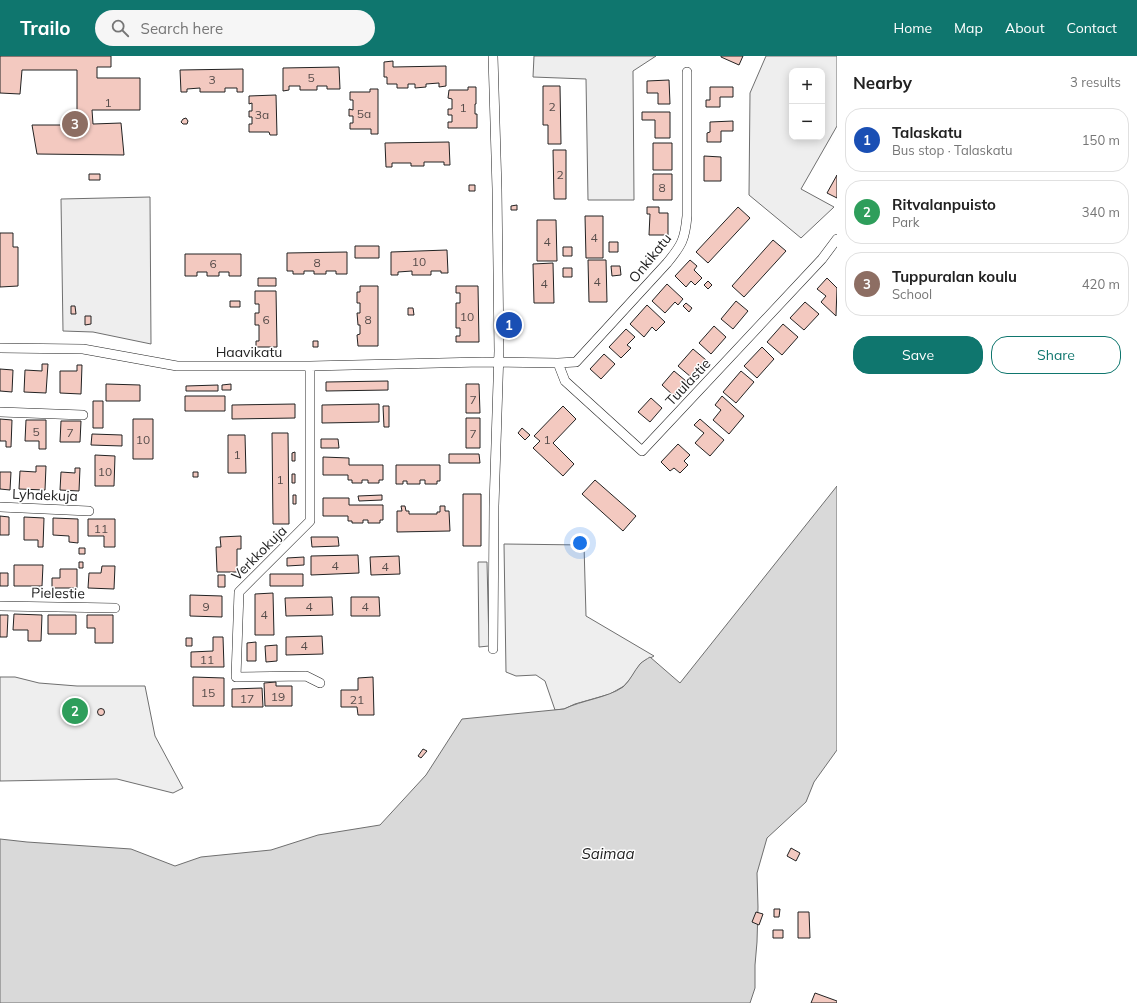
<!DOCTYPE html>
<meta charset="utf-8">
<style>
:root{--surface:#fff;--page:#f6f6f6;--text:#222;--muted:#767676;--line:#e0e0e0;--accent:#0f766e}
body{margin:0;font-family:Mulish,sans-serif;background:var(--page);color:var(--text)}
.controls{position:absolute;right:12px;top:12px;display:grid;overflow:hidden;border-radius:8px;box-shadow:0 2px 10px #0003}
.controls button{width:36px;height:36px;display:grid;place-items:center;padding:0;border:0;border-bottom:1px solid var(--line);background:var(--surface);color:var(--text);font:20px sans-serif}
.you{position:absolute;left:580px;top:487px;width:14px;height:14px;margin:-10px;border:3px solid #fff;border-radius:50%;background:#1a73e8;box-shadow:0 0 0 6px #1a73e833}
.badge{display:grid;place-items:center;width:26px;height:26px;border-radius:50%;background:var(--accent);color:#fff;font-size:13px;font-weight:700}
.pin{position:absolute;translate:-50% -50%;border:2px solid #fff;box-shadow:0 1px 4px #0006}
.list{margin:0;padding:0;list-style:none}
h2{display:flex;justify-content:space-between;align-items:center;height:52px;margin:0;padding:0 16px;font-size:17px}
h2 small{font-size:13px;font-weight:400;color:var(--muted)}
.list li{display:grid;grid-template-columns:26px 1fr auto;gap:12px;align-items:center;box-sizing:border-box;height:64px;margin:0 8px 8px;padding:0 8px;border:1px solid var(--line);border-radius:16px}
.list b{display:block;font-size:15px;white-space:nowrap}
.list p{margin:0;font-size:13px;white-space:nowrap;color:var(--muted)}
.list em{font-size:13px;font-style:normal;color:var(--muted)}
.actions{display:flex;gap:8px;padding:12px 16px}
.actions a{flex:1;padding:9px 0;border:1px solid var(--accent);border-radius:16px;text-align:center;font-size:14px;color:var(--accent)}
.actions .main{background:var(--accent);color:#fff}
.icon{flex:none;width:22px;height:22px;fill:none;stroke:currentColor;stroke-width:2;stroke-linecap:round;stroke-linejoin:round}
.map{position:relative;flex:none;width:837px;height:947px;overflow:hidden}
header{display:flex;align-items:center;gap:24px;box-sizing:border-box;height:56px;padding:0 20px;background:var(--accent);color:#fff}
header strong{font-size:19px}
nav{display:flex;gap:22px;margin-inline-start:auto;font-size:14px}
.search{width:280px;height:36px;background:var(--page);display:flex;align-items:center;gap:10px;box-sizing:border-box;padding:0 14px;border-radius:22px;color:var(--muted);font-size:15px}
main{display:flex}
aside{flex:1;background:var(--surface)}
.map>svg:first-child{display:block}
.green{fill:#eee;stroke:#6f6f6f;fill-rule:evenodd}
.parking{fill:#ededed;stroke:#6f6f6f}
.water{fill:#d9d9d9;stroke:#6f6f6f}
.building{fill:#f3c9c0;stroke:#222}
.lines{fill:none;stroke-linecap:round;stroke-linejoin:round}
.street-casing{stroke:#222;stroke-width:10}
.street{stroke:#fff;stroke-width:9}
.labels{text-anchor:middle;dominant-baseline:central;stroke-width:3;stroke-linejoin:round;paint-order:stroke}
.number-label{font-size:12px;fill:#564c4a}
.street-label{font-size:14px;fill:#222;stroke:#fff}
.water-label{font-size:15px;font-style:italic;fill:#222;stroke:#fff}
</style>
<header>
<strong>Trailo</strong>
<div class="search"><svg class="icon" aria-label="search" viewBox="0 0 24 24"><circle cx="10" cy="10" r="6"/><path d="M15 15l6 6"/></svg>Search here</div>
<nav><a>Home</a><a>Map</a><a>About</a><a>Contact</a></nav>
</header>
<main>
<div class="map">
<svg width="837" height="947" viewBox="0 0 837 947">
<rect width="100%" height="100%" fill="#fff"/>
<!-- green -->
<path class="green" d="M534 0H656L633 15 634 144H588L586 23 533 21Z
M766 0H837V70L801 133 834 151 801 182 749 139 750 37ZM792 15H822V81H792Z
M150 141 151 288 93 276 63 275 61 143Z
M504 488 584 489 586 560 654 600 641 607 631 622 624 630 610 638 575 648 564 653 555 654 545 625 536 619 516 620 506 616Z
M0 621H15L39 627 77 630H145L155 680 183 732 173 737 117 723 0 725Z"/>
<!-- parking -->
<path class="parking" d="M478 506H487L489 590 479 591Z"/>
<!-- water -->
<path class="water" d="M837 430V694L814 726 806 746 767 782 757 817 758 851 757 886 755 909V932L750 947H0V783L27 786 131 793 175 810 201 801 271 794 318 779 380 769 426 719 462 663 564 653C582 644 607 642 623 631 630 625 634 615 640 608 643 605 647 603 650 601L680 627Z"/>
<!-- building -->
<path class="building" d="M0 0H111V11H97V22H140V54H92L93 68 121 67 124 99 37 98 32 69H77V14H22L20 38 0 37Z
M721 0H743L739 9 721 1Z
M393 5V11L446 10V30L439 31V27L426 28V31L415 32V28H408V32H397V28H387V21H384V6Z
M339 11 340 33H327V30H317V34H300V30H289V34L283 35V12Z
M243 13V36H237V32H225V36H200V32L187 33V36H181L180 14Z
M669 24 670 48H658V37H647V25Z
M543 30H560L561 88H548V69H543Z
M468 31H476V48H475V58H477V72H448V66H452V59H448V53H452V43L448 42 449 34H468Z
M710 31H733V41H720V51H706V44H710Z
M370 33H378V78H371V73H350V67H353V60H349V53L353 54V44H350V36H370Z
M276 39 277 79H270L269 76H249V68H252V61H249V55H252V47L249 48V40Z
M642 56H670V82H655V64H642Z
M186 62 188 65 187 68H183L181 66 183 63Z
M733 65V75H721V86H707V77L710 76V66Z
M449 86 450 109H444V106H424V110H411V107H392V111H386L385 87Z
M653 87H672V114H653Z
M553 94H566V143H554Z
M704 100 721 101V125H704Z
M89 118H100V124H89Z
M653 118H672V144H653Z
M837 119V142L827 137Z
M469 129H475V135H469Z
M517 149V154H511V150Z
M647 151H659V157H668V179H649L650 158H647Z
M738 151 750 162 708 207 696 196Z
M585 160H603V202H586Z
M537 164H556L557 205H537Z
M0 177H13V191H18V230L0 231Z
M773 184 786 195 744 241 732 230Z
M609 186H618V196H609Z
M355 190H379V202H355Z
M563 191H572V200H563Z
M447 194 448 217H441V215H431V219H412V215L398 216V219H391V196Z
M347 196V218H336V215H326V218H314V215H304V218H293V215H287V197Z
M185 198H241V220H229V216H219V220H207V216H197V220H185Z
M588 204H606L607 246H589Z
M690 204 697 210 694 214 702 222 695 229 691 225 686 231 675 220Z
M553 207 554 247H534L533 208Z
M611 210H620L621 219 612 220Z
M563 212H572V221H563Z
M258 222H276V230H258Z
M827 222 837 232 836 260 821 246 826 240 817 233Z
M708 225 712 229 708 233 704 229Z
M667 228 683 243 678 249 675 246 665 257 652 245Z
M360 230H378V290H358L357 279 360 278V269H358L357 257H360V247H357V236H360Z
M456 230H478L479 286H456V280H460V272H456V247H460V237H456Z
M255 235H276L277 291H256V285H259V269H255V257H259V248H255Z
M230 245H240V251H230Z
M736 245 748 255 733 273 721 263Z
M805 246 819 258 804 274 790 262Z
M686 247 692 252 689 256 683 250Z
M647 249 665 266 656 275 652 271 644 281 630 268Z
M71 250H75L76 258H71Z
M408 252H413L414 259H408Z
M85 260H91V268L85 269Z
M783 268 798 281 782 299 767 286Z
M714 270 726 281 711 298 699 287Z
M626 273 635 281 627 289 631 292 621 302 609 291Z
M313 285H318V291H313Z
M762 291 774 303 757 322 744 310Z
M693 293 706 304 691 321 678 310Z
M604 298 615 308 601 323 590 313Z
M42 308H48L46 337 24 336 25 314 42 315Z
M77 309H82L81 338 60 337V315H77Z
M0 313 13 314 12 336 0 335Z
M674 315 686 325 674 340 662 329Z
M741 315 754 326 736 347 723 336Z
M388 325V334L326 335V326Z
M106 328 140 329V345H106Z
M231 328V334H222V329Z
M466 328H479L480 357H466Z
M218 329V335H186V330Z
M185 340H225V355H185Z
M722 340 744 360 729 378 713 364 721 354 715 349Z
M651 342 662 352 650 366 638 356Z
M93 345H103V372H93Z
M295 348V362L232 363V349Z
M379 348V366L322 367V349Z
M383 350H389V371H384Z
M563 350 576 363 553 387 574 408 563 420 533 392 540 385 534 380Z
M466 362H480V392H466Z
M0 363 12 364 11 391H6V385H0Z
M133 363H153V403H133Z
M700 363 724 384 710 400 695 387 704 377 694 369Z
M26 364H46V393H39V385H25Z
M61 365H81L80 386H60Z
M522 372 530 379 525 384 518 377Z
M272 377H288L289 468H273Z
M92 378 122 379V390L91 389Z
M228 379H245L246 417H228Z
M321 383H338L339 392H321Z
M678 388 690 399 684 405 688 409 680 417 674 412 670 415 661 406Z
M295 396V405H292V397Z
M449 398H479L480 407H449Z
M95 399 115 400 114 430H95Z
M323 401 349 402V409H383V424H379V427H368V424H362V427H352V424H348V419H323Z
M396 409H440V425H437V428H425V424H420V428H407V425H403V428H396Z
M36 410H46L45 434 19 433 20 415 36 416Z
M75 412H80L79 435 60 434 61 416 75 417Z
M0 416H11L10 434 0 433Z
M193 416H198V421H193Z
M292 418H295V427H292Z
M595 424 636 460 623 475 582 438Z
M463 438H481V490H463Z
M293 439H296V448H293Z
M382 439V444L359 445 358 440Z
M323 442H349V449H383V464H380V467H368V464H363V467H352V465H348V460H323Z
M401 450H405L406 455H409V458H437V456H440V450H445V455H449L450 475 397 476V455H402Z
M0 460 9 461V479H0Z
M24 461 44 462 43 491H38V484H24Z
M53 462 78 463V487L69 486V480L53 479Z
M88 463H115V491H104V480H88Z
M241 480V493H237V516H217L216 491H221L220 481Z
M311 481H338L339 490 312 491Z
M79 492H85V498H79Z
M358 499 359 517 311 519V500Z
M399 500 400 518 371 519 370 501Z
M304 501V509L287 510V502Z
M79 506H83V512H79Z
M14 509H43L42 530H14Z
M102 510H115L114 533 88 532 89 517H101Z
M60 513H77V532H52V522H60Z
M0 517H8V530H0Z
M270 518H303V530H270Z
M218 519H225V531H218Z
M273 537 274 579H255V538Z
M190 539 222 540V561L190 560Z
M332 541 333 559 286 560 285 542Z
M351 541H379L380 560H351Z
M14 558 42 559 41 585H28V574H13Z
M0 559H8L7 581H0Z
M48 559H76V578H48Z
M87 559H113V587H95V572H87Z
M322 580 323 598 286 599V581Z
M213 581H223L224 611H191V596L213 595Z
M186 582H192V590H186Z
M256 586V605H247V587Z
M277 589V605L266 606 265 590Z
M193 621 224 622V650H193Z
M373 621 374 659H358L357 651H341V634H358V622Z
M276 626V630H292V650H265L264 627Z
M262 632 263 651H232V633Z
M97.5 656a3.5 3.5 0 1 1 7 0a3.5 3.5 0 1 1-7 0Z
M423 693 427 695 421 702 418 700Z
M791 792 800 797 796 805 787 800Z
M774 853H780L779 861H774Z
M756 856 763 858 759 869 752 866Z
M798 856H809L810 882H798Z
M773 874H783V882H773Z
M815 937 837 945V947H811Z"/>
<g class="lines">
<defs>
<path id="street" d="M0 292 83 293 177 310H310L482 306 558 307 576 306 667 207C682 189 685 183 687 160V16
M558 307 565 325 642 395 822 203 837 183
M310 310V465L239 536 236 621 306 620 320 627
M0 356 83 359
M0 451 89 455
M0 550 115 552
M493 593 494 450 499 295 497 133 493 0"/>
</defs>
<!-- street casing -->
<use href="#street" class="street-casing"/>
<!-- street -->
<use href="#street" class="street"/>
</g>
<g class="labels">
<!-- number labels -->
<g class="number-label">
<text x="311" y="21">5</text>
<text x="212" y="23">3</text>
<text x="108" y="46">1</text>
<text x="552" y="50">2</text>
<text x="463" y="51">1</text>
<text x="364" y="57">5a</text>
<text x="262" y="58">3a</text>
<text x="560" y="118">2</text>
<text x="662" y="131">8</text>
<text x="594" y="181">4</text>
<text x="547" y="185">4</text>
<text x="419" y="205">10</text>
<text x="317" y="206">8</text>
<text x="213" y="207">6</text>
<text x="597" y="225">4</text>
<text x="544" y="227">4</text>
<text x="467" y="260">10</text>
<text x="266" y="263">6</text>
<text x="368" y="263">8</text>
<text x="473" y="343">7</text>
<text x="36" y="375">5</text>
<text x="70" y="376">7</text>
<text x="473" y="377">7</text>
<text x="143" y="383">10</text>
<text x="547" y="383">1</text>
<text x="237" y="398">1</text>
<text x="105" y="415">10</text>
<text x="280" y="423">1</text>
<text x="101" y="472">11</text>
<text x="335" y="509">4</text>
<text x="385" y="510">4</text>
<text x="206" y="550">9</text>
<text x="309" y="550">4</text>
<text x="365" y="550">4</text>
<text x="264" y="558">4</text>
<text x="304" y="589">4</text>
<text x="207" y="603">11</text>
<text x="208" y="636">15</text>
<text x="278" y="640">19</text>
<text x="247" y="642">17</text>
<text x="357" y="643">21</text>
</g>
<!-- street labels -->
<g class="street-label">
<text transform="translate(650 202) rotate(-51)">Onkikatu</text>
<text x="249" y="296">Haavikatu</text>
<text transform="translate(688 326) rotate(-47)">Tuulastie</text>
<text transform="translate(45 439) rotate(2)">Lyhdekuja</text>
<text transform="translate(259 497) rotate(-45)">Verkkokuja</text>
<text transform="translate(58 537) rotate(1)">Pielestie</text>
</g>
<!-- water labels -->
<g class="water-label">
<text x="608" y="797">Saimaa</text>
</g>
</g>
</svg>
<div class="controls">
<button>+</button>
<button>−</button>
</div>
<div class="you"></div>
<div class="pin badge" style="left:509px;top:269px;background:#1a4fb4">1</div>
<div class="pin badge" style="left:75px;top:655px;background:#2e9e5b">2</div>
<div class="pin badge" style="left:75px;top:68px;background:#8d6e63">3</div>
</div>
<aside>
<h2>Nearby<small>3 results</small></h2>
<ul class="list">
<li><span class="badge" style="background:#1a4fb4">1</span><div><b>Talaskatu</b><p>Bus stop · Talaskatu</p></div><em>150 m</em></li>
<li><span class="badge" style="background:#2e9e5b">2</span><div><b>Ritvalanpuisto</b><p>Park</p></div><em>340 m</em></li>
<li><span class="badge" style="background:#8d6e63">3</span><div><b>Tuppuralan koulu</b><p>School</p></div><em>420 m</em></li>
</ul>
<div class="actions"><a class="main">Save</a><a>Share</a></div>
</aside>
</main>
